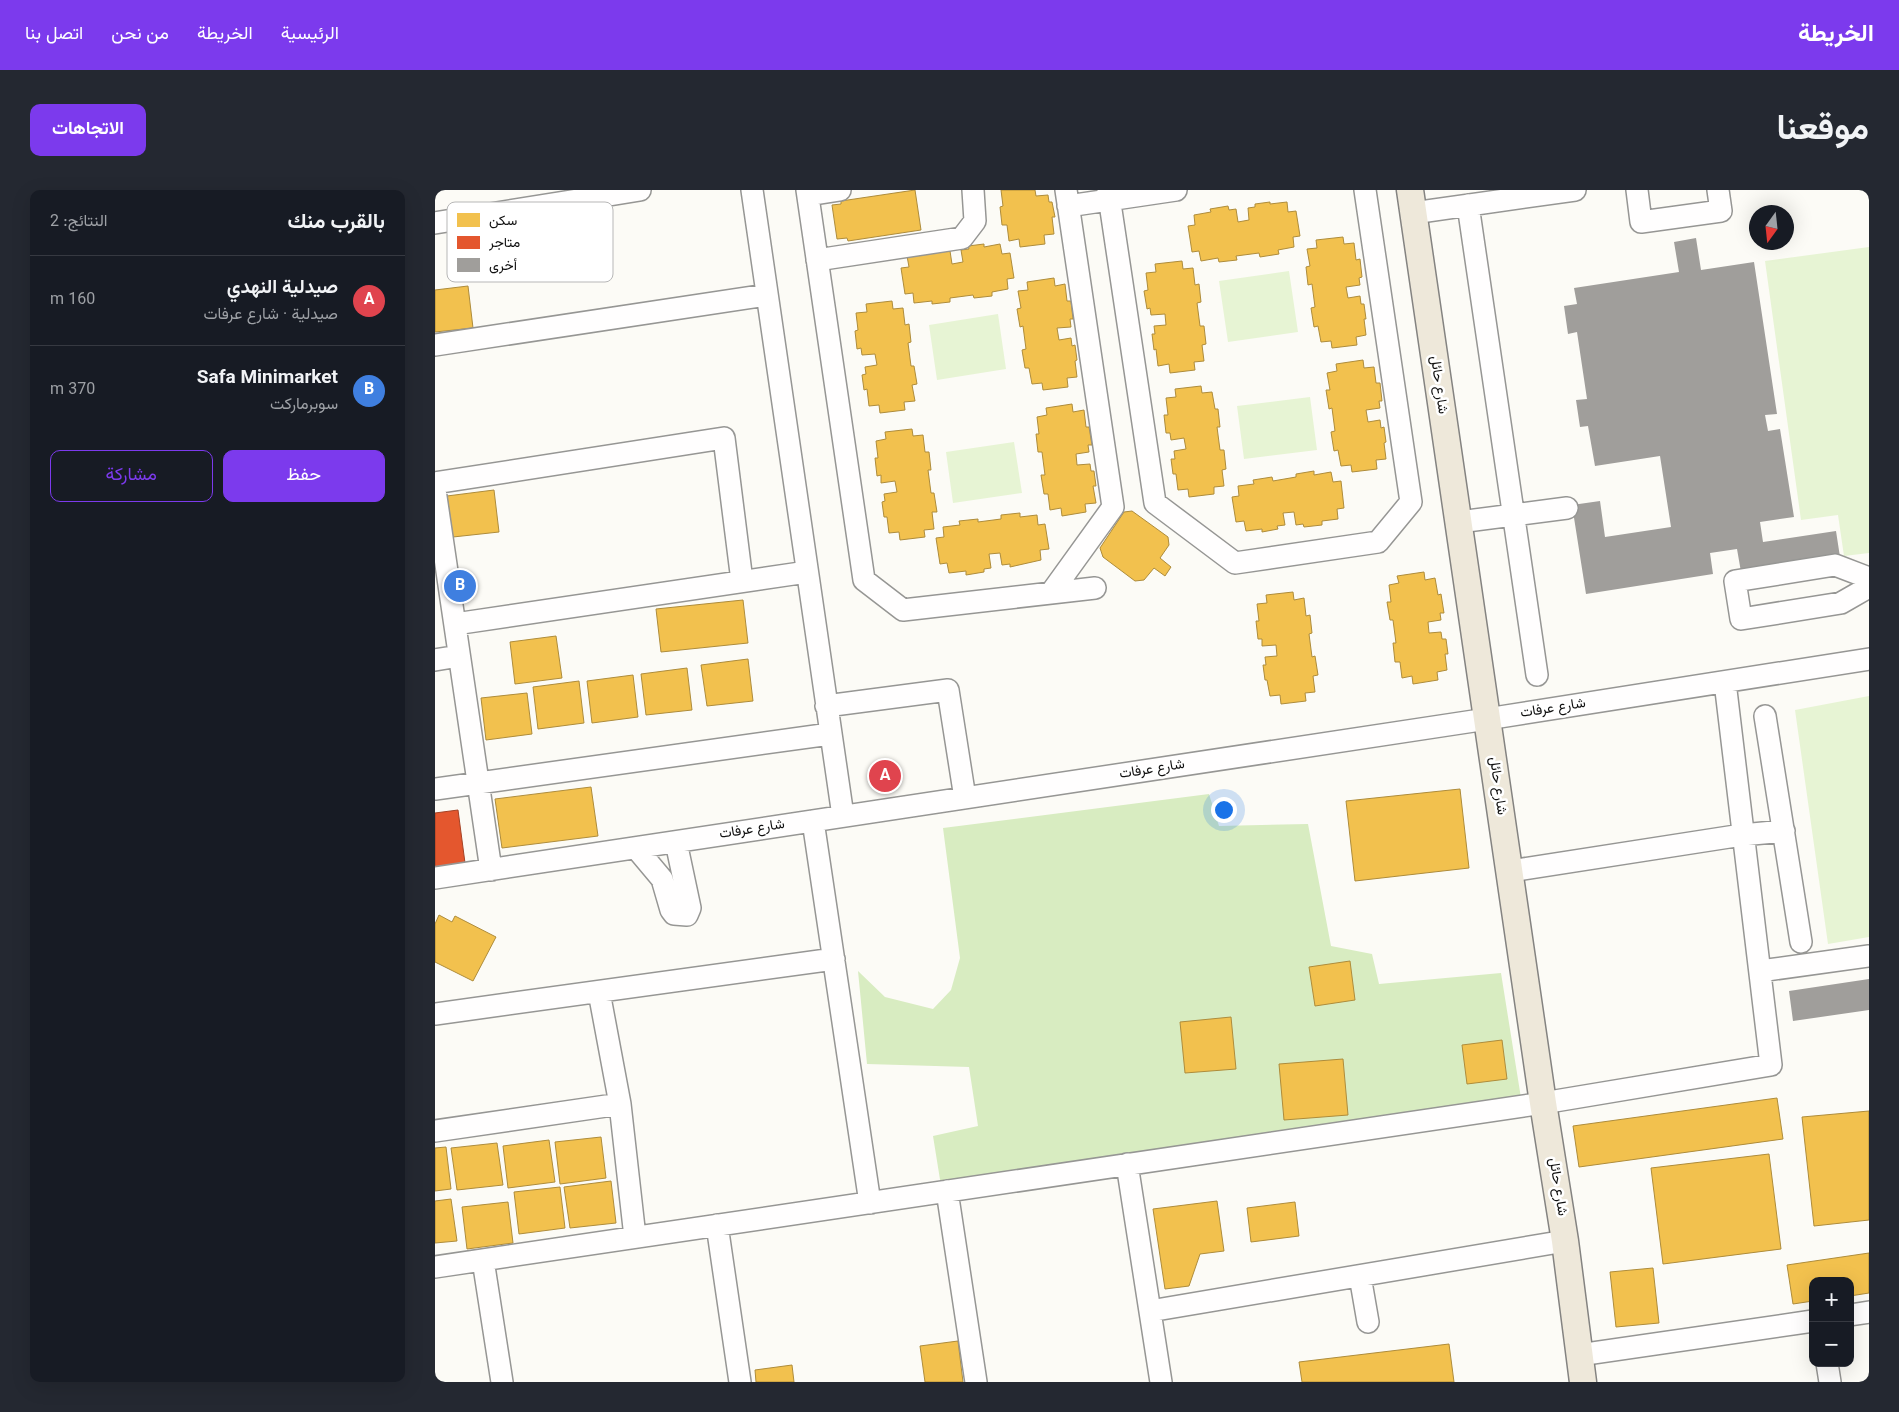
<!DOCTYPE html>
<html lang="ar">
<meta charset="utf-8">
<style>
:root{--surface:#171b24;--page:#242831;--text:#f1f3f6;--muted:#9ea1a6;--line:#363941;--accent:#7c3aed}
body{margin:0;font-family:Georgia,Vazirmatn,serif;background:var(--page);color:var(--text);direction:rtl}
.controls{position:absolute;right:15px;bottom:15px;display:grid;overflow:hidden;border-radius:10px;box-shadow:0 5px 20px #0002}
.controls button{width:45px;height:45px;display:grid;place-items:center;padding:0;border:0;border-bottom:1px solid var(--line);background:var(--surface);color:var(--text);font:25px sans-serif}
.compass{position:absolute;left:1314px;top:15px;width:45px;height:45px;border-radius:50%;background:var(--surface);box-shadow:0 5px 20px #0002;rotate:195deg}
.you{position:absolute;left:788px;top:619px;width:18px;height:18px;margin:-12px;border:4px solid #fff;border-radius:50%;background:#1a73e8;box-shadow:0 0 0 8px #1a73e833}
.badge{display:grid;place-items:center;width:32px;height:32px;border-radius:50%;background:var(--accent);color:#fff;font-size:16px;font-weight:700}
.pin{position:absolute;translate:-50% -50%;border:2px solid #fff;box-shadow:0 1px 5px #0006}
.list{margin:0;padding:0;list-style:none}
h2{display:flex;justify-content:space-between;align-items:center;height:65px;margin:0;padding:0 20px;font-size:21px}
h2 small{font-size:16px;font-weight:400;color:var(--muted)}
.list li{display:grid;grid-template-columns:32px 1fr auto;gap:15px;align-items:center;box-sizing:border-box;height:90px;padding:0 20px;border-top:1px solid var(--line)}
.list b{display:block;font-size:19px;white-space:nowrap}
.list p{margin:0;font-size:16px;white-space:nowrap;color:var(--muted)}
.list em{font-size:16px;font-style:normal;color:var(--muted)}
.actions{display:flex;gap:10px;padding:15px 20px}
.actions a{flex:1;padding:11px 0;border:1px solid var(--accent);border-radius:10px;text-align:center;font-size:18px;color:var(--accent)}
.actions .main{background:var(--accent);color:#fff}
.map{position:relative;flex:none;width:1434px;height:1192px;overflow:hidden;direction:ltr;border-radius:10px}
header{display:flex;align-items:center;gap:30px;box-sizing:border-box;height:70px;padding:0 25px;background:var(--accent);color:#fff}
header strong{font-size:24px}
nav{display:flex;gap:28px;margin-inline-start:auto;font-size:18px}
.intro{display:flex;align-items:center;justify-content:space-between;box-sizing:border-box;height:120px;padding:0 30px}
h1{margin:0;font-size:35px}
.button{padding:12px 22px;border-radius:10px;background:var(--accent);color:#fff;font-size:18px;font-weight:700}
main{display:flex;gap:30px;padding:0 30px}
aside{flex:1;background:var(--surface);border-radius:10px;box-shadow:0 5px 20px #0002}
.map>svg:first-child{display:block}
.green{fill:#e7f4d4}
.forest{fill:#d8ecc1}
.homes{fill:#f2c14e;stroke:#ae8c3b}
.shops{fill:#e4572e;stroke:#a44225}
.building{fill:#a09e9b}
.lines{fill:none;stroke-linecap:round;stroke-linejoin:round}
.minor-casing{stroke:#969694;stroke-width:24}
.major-casing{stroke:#848381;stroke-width:29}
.minor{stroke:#fffefe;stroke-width:21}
.major{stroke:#eee8da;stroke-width:26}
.labels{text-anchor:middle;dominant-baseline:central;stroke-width:5;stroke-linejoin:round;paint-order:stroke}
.street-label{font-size:14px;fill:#101010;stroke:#fff}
.key{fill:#fff;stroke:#b7b7b7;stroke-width:1}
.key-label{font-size:14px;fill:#101010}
</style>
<header>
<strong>الخريطة</strong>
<nav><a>الرئيسية</a><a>الخريطة</a><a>من نحن</a><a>اتصل بنا</a></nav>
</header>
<div class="intro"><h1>موقعنا</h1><a class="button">الاتجاهات</a></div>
<main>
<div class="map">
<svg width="1434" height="1192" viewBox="0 0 1434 1192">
<rect width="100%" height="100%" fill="#fcfbf6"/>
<!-- green -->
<path class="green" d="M1434 57V363L1409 366 1403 325 1366 330 1330 71Z
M854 81 863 142 793 152 784 91Z
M563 124 571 179 502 190 494 135Z
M875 207 882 260 809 269 802 216Z
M579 252 587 303 518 313 511 262Z
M1434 506V747L1393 754 1360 520Z"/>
<!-- forest -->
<path class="forest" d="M774 604 784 636 873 634 896 756 937 764 944 794 1066 783 1086 908 507 1002 498 946 543 936 534 877 432 874 423 781 450 807 498 819 516 800 525 768 508 638Z"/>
<!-- homes -->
<path class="homes" d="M480 0 486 40 413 51 412 48 402 49 397 15 406 14V11Z
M566 0H600L601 6 613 5 614 12H617L620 27H617L619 44 609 45 610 54 585 57 584 49 574 51 572 35H567L565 17 568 16Z
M835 12V14L852 12 853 22 861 21 865 46 858 47 859 57 843 60 844 64 825 67 824 63 801 66 802 70 784 72 783 68 766 71 764 61 757 62 753 36 760 35 759 25 776 22 775 19 793 16 794 20 801 19 803 32 814 30 813 18 820 17V14Z
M908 47 909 54 919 53 921 70 925 69 927 87 924 88 925 95 911 97 913 108 925 106 926 114H929L931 129H929L931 145 921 147 922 155 897 158 896 151 886 152 883 136 879 137 876 118 880 117 877 94 873 95 871 77 875 76 872 59 882 58 881 50Z
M549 54V57L565 54 567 64 575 63 579 88 572 89 573 99 557 102V106L539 108 538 105 515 108V112L497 114V111L479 113 478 103 470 104 466 78 474 77 472 66 515 61 517 74 528 72 526 60 534 59 533 56Z
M747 71 748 79 758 78 760 95 764 94 766 112 762 113 765 136H769L771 154 767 155 769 171 759 172 760 180 735 183 734 174 723 176 721 159 719 160 717 144H720L719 136 731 135 730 124 716 125 715 118 712 119 709 101 713 100 711 83 721 82 720 74Z
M619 88 620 96 630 94 632 111H636L638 129H635L636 137 622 138 624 150 636 148 637 156 640 155 642 170 640 171 642 187 632 188 633 197 608 200 607 193 597 194 594 178H590L587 160 591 159 588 136 585 137 582 119 586 118 583 101 593 100 592 92Z
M33 96 38 138 0 142V100Z
M457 111 458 119 468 118 470 135 474 134 476 152 473 153 476 176H479L482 194 477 195 480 211 469 212 470 220 445 223 444 215 434 216 432 199 429 200 427 185 431 184 430 177 442 175 440 164 427 165 426 158 422 159 420 141 423 140 421 123 432 122 431 114Z
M928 170 929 178 939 177 941 193H945L947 211H944L945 218 931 220 933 232 945 230 946 238 949 237 951 252 949 253 951 269 941 270 942 279 917 282 916 275 906 276 903 260 899 261 896 242 900 241 897 218 894 219 891 200H895L892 183 902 181 901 174Z
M766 196 767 203 777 202 780 219H783L785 237H782L785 260H789L791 279 787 280 789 296 779 297V304L754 307 753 299 743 300 741 284H738L736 269H740L739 261 751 259 749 248 736 250 735 243H731L729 225H733L731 208 741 207 740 199Z
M637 214 638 222 649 220 651 237H654L657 255H653L654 262 641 264 642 275 655 274 656 281H659L661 296H658L661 313 650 314 651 322 627 326 626 318 615 320 613 304H609L606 285H610L607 262H603L601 244H604L602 227 612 225 611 218Z
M477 239 478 246 488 245 490 262H494L496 280H493L496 303H499L502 322H497L499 339 489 340 490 347 465 350 464 342 454 343 452 327H449L447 312 450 311 449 304 462 302 460 291 446 293V285L442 286 440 268H443L441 251 451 249 450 242Z
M879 281V285L896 282 898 292 906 291 909 318 902 319 903 329 887 331V335L869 337 868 334 861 335 859 322 848 323 850 335 842 336 843 339 827 342V339L811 341 809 331 801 332 797 307 804 306 803 296 819 294 818 290 837 287 838 291 861 287V284Z
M59 300 64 342 18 347 12 306Z
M697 321 733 347 734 355 725 368 736 377 730 386 719 378 709 390 700 391 668 367 665 358 689 322Z
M585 323V327L602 325 603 335 610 334 614 359 605 360 606 370 575 377V374L567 375 565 363 554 364 556 378 549 379V382L531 385V381L514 383 512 373 505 374 501 348 509 347 508 337 525 335 524 331 543 329V332L566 329V325Z
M989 382 990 390 1000 388 1003 405 1006 404 1009 423H1005L1006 430 993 432 994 443 1006 442 1007 449H1011L1013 464H1010L1012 480 1002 482 1003 490 978 494 977 486 967 488 965 472H960L958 453H961L958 430H955L952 412H956L954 395 964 393 962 386Z
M858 402 859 410 869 408 871 426 875 425 877 443 874 444 877 467 880 466 883 485 878 486 880 502 870 503 871 511 846 514 845 505 835 506 832 490H830L828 475H831L830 467 842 466 841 455 827 456V449H823L821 431H824L822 414 832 413 831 405Z
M308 410 313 453 226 462 221 419Z
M121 446 127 488 80 494 75 452Z
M313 469 318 511 272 516 266 475Z
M252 478 257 520 211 525 206 484Z
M198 485 203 527 157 533 152 491Z
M144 491 149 533 103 539 98 497Z
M92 503 97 544 51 550 46 508Z
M156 597 163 646 67 658 60 609Z
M1025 599 1034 678 920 691 911 611Z
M4 725 17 732 20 726 61 747 38 791 0 772V734Z
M915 771 920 810 880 816 874 777Z
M796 827 801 879 750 883 745 832Z
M1067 850 1072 889 1032 894 1027 855Z
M908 869 913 925 849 930 844 874Z
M1342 908 1348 949 1144 977 1138 936Z
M1434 921V1030L1379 1036 1367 927Z
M166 947 171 988 125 994 120 952Z
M114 950 120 992 73 998 68 956Z
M62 953 68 995 22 1000 16 958Z
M11 957 16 999 0 1001V958Z
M1334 964 1346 1059 1228 1074 1216 978Z
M176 991 181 1033 135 1038 129 997Z
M125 997 130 1038 84 1044 79 1002Z
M16 1009 22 1051 0 1053V1011Z
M782 1011 789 1061 765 1064 754 1096 730 1099 718 1019Z
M73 1012 78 1053 32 1059 27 1017Z
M860 1012 864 1046 816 1052 812 1018Z
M1434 1063V1103L1415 1106V1091H1378V1111L1358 1114 1352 1075Z
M1218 1078 1224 1133 1181 1137 1175 1082Z
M523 1151 528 1192H490L485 1156Z
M1014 1154 1019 1192H867L864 1172Z
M357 1175 359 1192H321L320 1180Z"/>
<!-- shops -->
<path class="shops" d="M23 620 30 673 0 677V623Z"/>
<!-- building -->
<path class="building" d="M1261 48 1266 80 1319 72 1342 224 1330 225 1333 241 1345 239 1359 327 1325 332 1328 352 1401 341 1405 367 1306 382 1302 359 1275 363 1278 384 1151 404 1137 315 1165 311 1170 347 1236 337 1225 266 1160 276 1153 236 1145 237 1141 210 1152 209 1142 142 1133 144 1129 116 1142 114 1139 98 1244 82 1239 52Z
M1434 789V820L1358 831 1354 801Z"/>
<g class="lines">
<defs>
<path id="minor" d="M317 0 408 626
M372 0 429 390 468 420 660 398
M673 0 720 313 800 373 943 352 976 312 930 0
M1202 0 1206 32 1286 21 1283 0
M373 5 405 0
M1033 15 1102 485
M633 16 741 0
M978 23 1140 0
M0 33 205 0
M382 70 527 48 540 31 538 0
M0 155 332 105
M0 293 289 248 307 391
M0 300 56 680
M1024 332 1132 318
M1434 388 1400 375 1300 391 1306 429 1406 413 1434 397
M616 403 678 317 631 0
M20 434 372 382
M0 470 24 466
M391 516 513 500 530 608
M1330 526 1366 752
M0 599 395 544
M378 631 435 1013
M201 658 227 689 236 720 239 724 252 725 255 718 241 652
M1075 681 1307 645 1349 641
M0 688 1052 529 1434 469
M1325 781 1434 766
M164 802 185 914 200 1047
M0 824 399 769
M0 941 185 914
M692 974 726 1192
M512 1001 541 1192
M282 1035 305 1192
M48 1070 67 1192
M0 1077 1108 913 1336 875 1290 492
M925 1086 933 1132
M715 1121 1130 1051
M1415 1125 1434 1122
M1144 1165 1378 1131
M1392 1173 1395 1192"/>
<path id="major" d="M975 0 1108 913 1130 1051 1148 1192"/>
</defs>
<!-- minor casing -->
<use href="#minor" class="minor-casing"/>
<!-- major casing -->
<use href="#major" class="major-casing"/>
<!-- minor -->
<use href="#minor" class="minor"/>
<!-- major -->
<use href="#major" class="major"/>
</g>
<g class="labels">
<!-- street labels -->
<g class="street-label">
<text transform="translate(1003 195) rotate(82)">شارع حائل</text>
<text transform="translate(1118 519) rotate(-9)">شارع عرفات</text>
<text transform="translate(717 580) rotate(-9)">شارع عرفات</text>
<text transform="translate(1062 596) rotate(82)">شارع حائل</text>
<text transform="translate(317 640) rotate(-9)">شارع عرفات</text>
<text transform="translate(1122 997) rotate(81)">شارع حائل</text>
</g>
</g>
<!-- legend -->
<rect x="12" y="12" width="166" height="80" rx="8" class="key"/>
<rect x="22" y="23" width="23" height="14" fill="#f2c14e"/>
<rect x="22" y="46" width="23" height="13" fill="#e4572e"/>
<rect x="22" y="68" width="23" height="14" fill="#a09e9b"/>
<g class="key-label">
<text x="54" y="35">سكن</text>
<text x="54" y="57">متاجر</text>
<text x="54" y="80">أخرى</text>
</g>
</svg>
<div class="controls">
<button>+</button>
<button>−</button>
</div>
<svg class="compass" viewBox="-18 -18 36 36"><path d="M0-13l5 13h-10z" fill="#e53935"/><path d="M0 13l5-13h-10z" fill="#9ea1a6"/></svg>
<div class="you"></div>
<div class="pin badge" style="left:450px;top:586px;background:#e0444e">A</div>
<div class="pin badge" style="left:25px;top:396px;background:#3f7fe0">B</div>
</div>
<aside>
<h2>بالقرب منك<small>النتائج: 2</small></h2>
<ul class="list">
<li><span class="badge" style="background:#e0444e">A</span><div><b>صيدلية النهدي</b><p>صيدلية · شارع عرفات</p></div><em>160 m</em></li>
<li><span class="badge" style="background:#3f7fe0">B</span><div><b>Safa Minimarket</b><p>سوبرماركت</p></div><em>370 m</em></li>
</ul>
<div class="actions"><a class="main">حفظ</a><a>مشاركة</a></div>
</aside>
</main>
